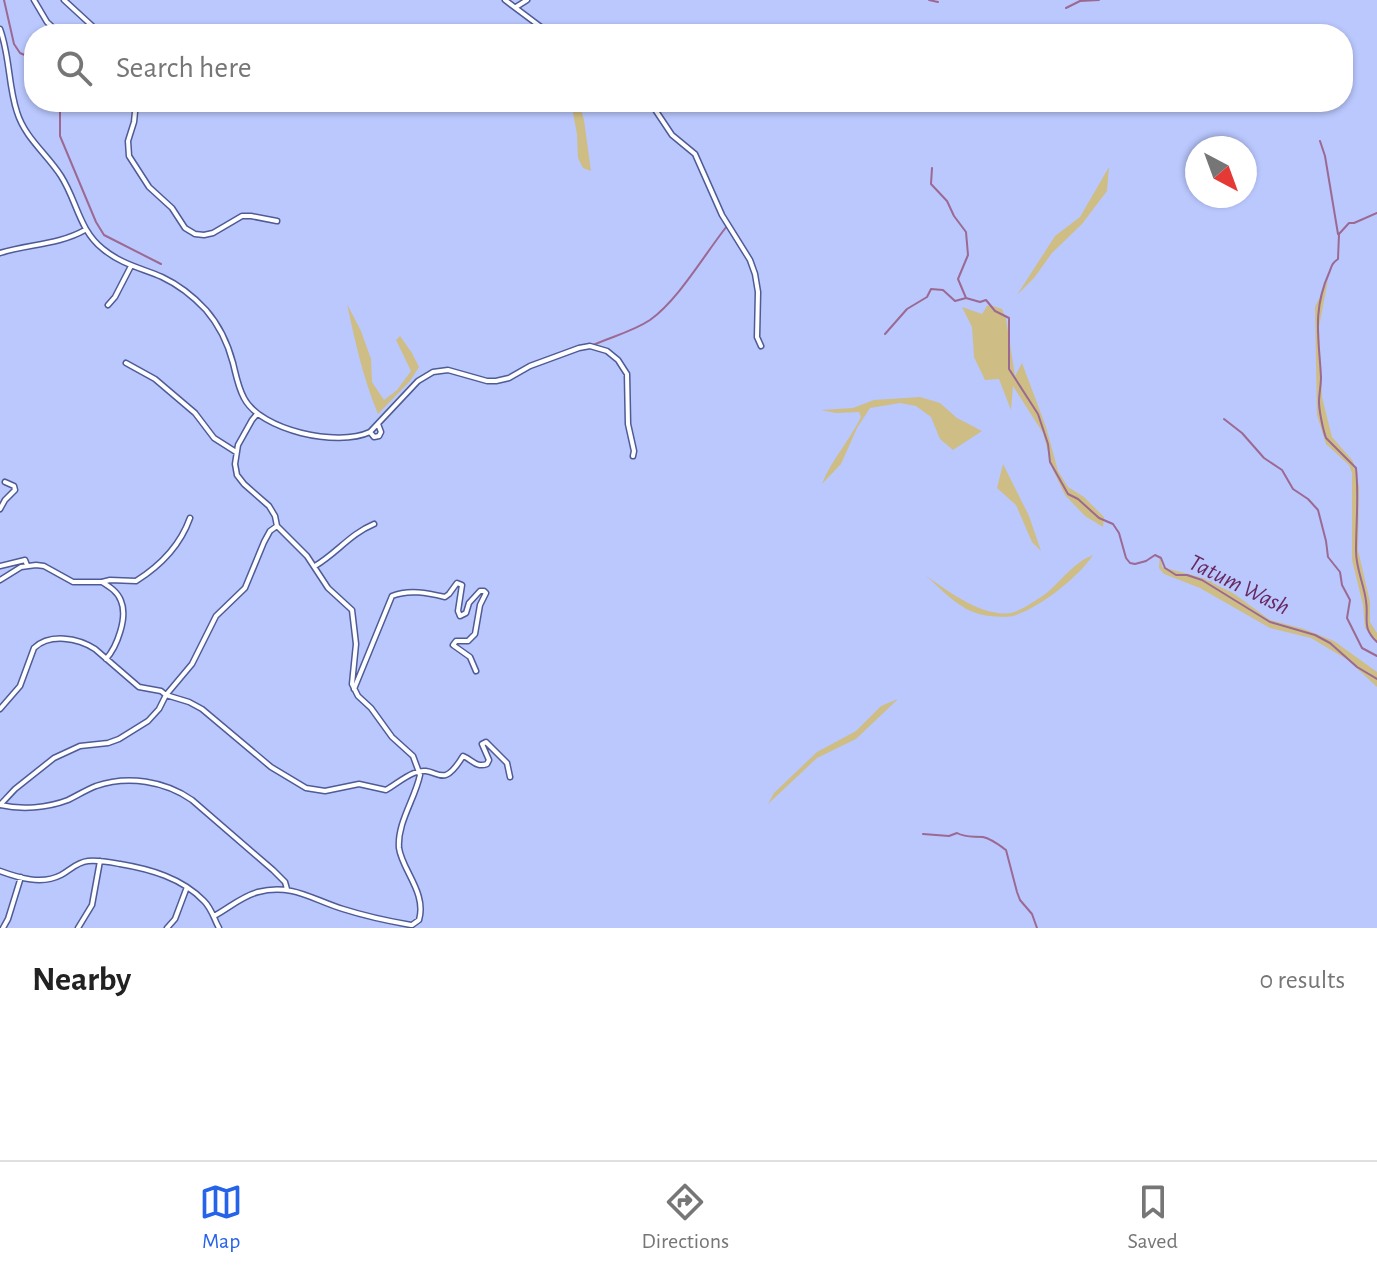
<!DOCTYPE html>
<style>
:root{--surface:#fff;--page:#f2f2f2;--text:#222;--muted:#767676;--line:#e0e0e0;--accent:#2563eb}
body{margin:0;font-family:"Alegreya Sans",sans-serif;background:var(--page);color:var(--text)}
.compass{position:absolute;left:1185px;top:136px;width:72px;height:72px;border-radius:50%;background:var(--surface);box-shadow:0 2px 6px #0004;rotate:139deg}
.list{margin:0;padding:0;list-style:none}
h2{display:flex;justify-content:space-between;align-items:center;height:104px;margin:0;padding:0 32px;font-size:34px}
h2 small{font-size:26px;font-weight:400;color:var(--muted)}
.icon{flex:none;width:44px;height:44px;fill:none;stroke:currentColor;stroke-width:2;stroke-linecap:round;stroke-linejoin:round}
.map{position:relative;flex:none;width:1377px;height:928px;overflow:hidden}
.search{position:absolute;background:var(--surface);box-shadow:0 2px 6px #0004;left:24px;right:24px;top:24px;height:88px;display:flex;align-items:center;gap:20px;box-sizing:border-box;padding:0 28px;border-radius:32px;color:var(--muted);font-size:30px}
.sheet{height:232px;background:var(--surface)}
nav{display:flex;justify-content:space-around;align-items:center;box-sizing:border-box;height:112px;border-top:2px solid var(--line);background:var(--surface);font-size:22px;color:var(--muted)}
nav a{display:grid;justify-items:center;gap:4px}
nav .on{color:var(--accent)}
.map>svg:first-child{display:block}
.green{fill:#cebd85}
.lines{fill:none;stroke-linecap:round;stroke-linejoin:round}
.stream{stroke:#9c6992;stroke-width:2}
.street-casing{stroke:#4e5b96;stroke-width:7}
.street{stroke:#fff;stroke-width:4}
.labels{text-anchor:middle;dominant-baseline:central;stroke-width:6;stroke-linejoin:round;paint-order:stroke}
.water-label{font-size:24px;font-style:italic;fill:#68285f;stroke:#bac8fe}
</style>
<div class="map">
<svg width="1377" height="928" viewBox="0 0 1377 928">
<rect width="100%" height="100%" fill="#bac8fe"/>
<!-- green -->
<path class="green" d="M571 102H579L584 120 591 171 583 168 578 158 577 134Z
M1109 167 1107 191 1082 224 1052 253 1034 278 1017 295 1055 236 1080 217Z
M1328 280 1319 327 1322 397 1332 437 1353 461 1359 486 1358 550 1370 602V622L1377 633V642L1365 628 1363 605 1352 560V473L1349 465 1326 444 1317 415 1315 307Z
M347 304 361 331 371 359 372 382 384 400 397 390 411 371 396 340 400 336 412 353 419 367 410 381 378 414C363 378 355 341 347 304Z
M990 305 1002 309 1006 318 1015 376 1022 363 1046 427 1058 471 1068 487 1084 497 1104 517 1103 527 1085 516 1065 495 1053 470 1043 433 1013 386 1011 410 999 379 985 380 974 357 972 327 962 307 982 314 987 306Z
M920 397 940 403 957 418 982 431 953 450 940 439 931 417 916 406 900 403 870 408 857 428 841 464 822 484C830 462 850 440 861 417L859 412 836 413 821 410 853 408 874 400Z
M1003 464 1029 516 1041 551 1032 542 1016 505 997 488Z
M1160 554 1162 567 1218 582 1270 620 1304 629 1334 641 1377 672V687L1348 660 1311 638 1270 628 1200 588 1164 574 1159 568Z
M1093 555C1078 578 1039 608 1013 616 1007 618 982 616 976 613 957 607 940 588 925 575 948 591 981 617 1011 613 1019 612 1042 597 1049 591 1063 578 1075 562 1093 555Z
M898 699 856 739 817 758 768 804 774 793 817 752 856 731 881 706Z"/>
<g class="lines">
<!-- stream -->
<path class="stream" d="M4 0 14 44 20 53 34 59
M929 0 938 2
M1066 8 1080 1 1099 0
M60 102V136L96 222 104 235 161 264
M1320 141 1325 156 1338 234
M932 168 931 184 947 201 954 216 966 232 968 255 958 279 966 298 980 302 986 300 995 311 1009 318V369L1038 414 1048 444 1050 462 1068 494 1078 499 1099 518 1113 524 1119 533 1126 558 1130 563 1135 564 1146 561 1155 555 1161 558 1165 568 1176 575H1187L1202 580 1270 622 1315 635 1330 643 1357 667 1377 679
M1377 213 1354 223H1349L1339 234 1338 259C1331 264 1332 266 1329 273 1312 311 1319 339 1321 377 1321 386 1319 394 1319 402 1319 410 1323 430 1326 438L1356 468C1359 496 1356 524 1356 551 1356 569 1364 584 1366 601 1369 619 1361 627 1377 642
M885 334 907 309 927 297 931 289 943 290 955 301 966 298
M591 346C610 337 632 332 650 320 679 299 704 255 727 226
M1224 419 1242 433 1264 458 1282 470 1293 489 1308 499 1318 510 1326 541 1328 557 1340 572 1342 585 1350 600 1347 618 1362 648 1377 656
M923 834 949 836 957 833C966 838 973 836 983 837 992 839 999 845 1006 850L1017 892 1020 900 1032 914 1037 928"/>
<defs>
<path id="street" d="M34 0 47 22 60 34
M64 0 101 34
M505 0 541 27 556 34
M516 7 527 0
M0 29C10 56 8 85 17 112 25 138 47 154 61 176 77 201 79 230 103 249 121 264 141 268 162 277 179 285 194 297 206 310 219 325 228 344 233 363 236 375 238 387 244 398 261 431 338 447 370 432L418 381 433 372 448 370 487 381H496L509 378 530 366 579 348 590 346 607 351 618 360 627 374 628 424 634 451 633 456
M136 102 134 122 128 141 129 156 149 187 172 208 185 228 195 234 204 235 213 233 242 216H251L277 221
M650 102 672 135 695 154 722 215 750 260 755 274 758 292 757 337 761 346
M0 253C29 244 58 245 85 230
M108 305 115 297 131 266
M126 363 155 379 195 413 214 438 236 452
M257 414 252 420 238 445 235 464 237 475 244 484 269 506 275 516 277 526 307 556 328 588 352 610 356 644 352 684 358 696 371 708 392 737 413 756 420 775C415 799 397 823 399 848 402 870 427 893 419 920L412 925
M370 432 374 437 379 436 381 432 378 424
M0 509 5 500 15 490 14 486 5 482
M0 566 25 560 27 565
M315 566C337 553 350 534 374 524
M0 580 21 567 36 565 44 566 73 582H102L110 580 136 581C160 566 180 546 190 518
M102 582C110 587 118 592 121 601 128 617 117 647 106 659
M354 689 392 596C409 589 428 593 445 597L449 594 457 583 462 585 458 611 460 616 466 613 469 603 480 591H484L486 593 480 605 475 634 468 641H456L453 645 470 657 476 671
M0 709 20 686 34 648C50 633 78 638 95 649L139 687 161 691 166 695 189 702 202 709 271 767 306 788 325 791 359 784 386 790C395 785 404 777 414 773 438 763 440 794 463 756 473 760 476 768 487 764L489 760 482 744 486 742 507 763 510 777
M0 805 15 789 54 758 80 746 108 743 119 739 148 721 159 709 166 695 192 664 216 616 245 588 264 542 270 531 277 526
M0 805C22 810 47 808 68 800 78 795 86 790 96 786 128 775 165 781 192 800L273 870 285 882 287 889
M0 871C19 878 42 885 61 875 70 870 77 862 88 861 99 860 109 862 120 864 150 869 182 878 204 901 212 909 214 919 219 928
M214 916C229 908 242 896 258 892 292 883 313 900 343 909 365 916 388 921 411 925
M3 928 8 919 21 877
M78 928 92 905 100 861
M167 928 175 919 187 887"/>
</defs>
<!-- street casing -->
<use href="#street" class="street-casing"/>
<!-- street -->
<use href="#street" class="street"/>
</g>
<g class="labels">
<!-- water labels -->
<g class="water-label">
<text transform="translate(1239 585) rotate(26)">Tatum Wash</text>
</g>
</g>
</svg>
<svg class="compass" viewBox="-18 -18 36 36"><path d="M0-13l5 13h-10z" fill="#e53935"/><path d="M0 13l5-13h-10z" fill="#767676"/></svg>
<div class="search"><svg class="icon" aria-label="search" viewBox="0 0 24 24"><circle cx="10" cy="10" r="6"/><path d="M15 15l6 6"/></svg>Search here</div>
</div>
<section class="sheet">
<h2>Nearby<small>0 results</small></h2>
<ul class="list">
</ul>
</section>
<nav>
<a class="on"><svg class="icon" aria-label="map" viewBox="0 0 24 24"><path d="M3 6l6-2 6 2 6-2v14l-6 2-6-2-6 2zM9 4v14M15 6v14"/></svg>Map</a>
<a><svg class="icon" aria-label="directions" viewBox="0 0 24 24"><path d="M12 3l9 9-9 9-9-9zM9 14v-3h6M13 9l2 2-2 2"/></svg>Directions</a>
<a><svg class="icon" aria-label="saved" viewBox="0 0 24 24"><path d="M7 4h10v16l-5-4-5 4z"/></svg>Saved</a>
</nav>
